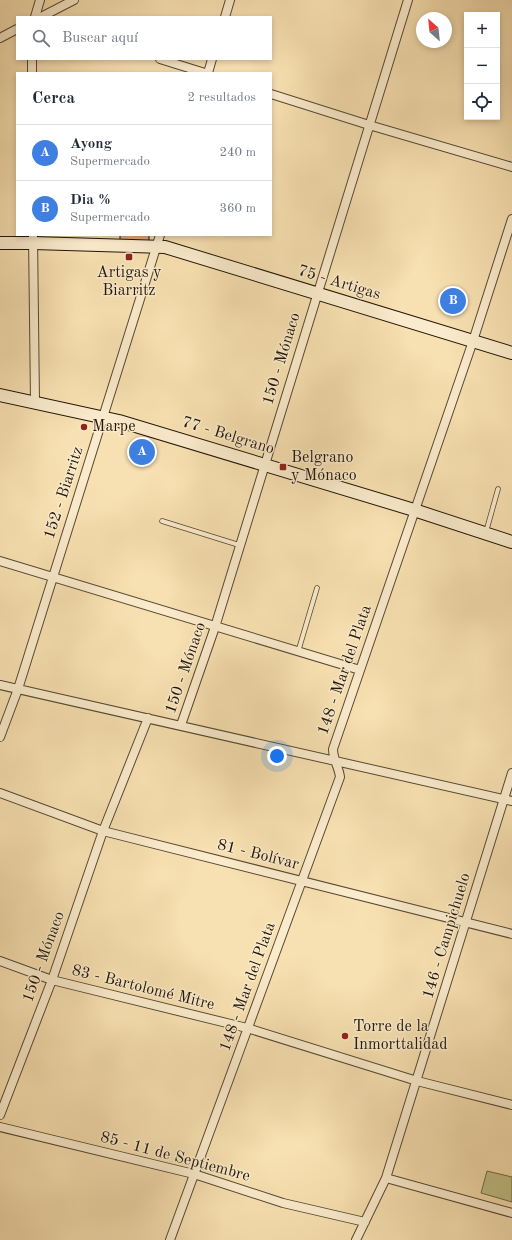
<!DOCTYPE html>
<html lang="es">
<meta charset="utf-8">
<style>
:root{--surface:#fff;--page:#f2f2f3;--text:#1f2937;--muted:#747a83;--line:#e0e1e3;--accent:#2563eb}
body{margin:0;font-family:"Old Standard TT",serif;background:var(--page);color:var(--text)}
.controls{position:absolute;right:12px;top:12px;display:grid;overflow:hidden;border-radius:0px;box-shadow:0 2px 6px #0003}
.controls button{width:36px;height:36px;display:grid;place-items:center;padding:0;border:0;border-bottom:1px solid var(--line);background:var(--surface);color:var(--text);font:20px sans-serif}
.compass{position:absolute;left:416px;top:12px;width:36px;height:36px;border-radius:50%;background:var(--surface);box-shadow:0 2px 6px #0003;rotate:333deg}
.you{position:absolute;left:277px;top:756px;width:14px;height:14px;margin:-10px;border:3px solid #fff;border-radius:50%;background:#1a73e8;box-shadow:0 0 0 6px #1a73e833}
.badge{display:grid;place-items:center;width:26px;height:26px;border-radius:50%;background:var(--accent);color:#fff;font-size:13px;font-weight:700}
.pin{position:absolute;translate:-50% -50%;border:2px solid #fff;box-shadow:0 1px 4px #0006}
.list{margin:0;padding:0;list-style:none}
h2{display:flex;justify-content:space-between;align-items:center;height:52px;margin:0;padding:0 16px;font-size:17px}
h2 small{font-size:13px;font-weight:400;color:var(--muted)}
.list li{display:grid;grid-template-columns:26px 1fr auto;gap:12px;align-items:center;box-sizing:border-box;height:56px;padding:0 16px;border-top:1px solid var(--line)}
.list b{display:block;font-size:15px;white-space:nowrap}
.list p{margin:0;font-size:13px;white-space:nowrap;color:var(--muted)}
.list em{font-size:13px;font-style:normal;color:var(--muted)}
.icon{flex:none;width:22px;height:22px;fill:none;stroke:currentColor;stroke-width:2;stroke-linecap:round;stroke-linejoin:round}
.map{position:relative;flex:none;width:512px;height:1240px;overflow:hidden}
.search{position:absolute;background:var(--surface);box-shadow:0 2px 6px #0003;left:16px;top:16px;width:256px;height:44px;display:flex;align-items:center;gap:10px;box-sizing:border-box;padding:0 14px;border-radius:0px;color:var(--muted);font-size:15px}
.panel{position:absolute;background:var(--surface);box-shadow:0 2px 6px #0003;left:16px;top:72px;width:256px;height:164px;border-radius:0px}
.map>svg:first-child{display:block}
.green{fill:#c1c189;stroke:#726b48}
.building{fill:#e5a980;stroke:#221506}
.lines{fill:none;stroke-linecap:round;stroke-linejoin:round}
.lane-casing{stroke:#574831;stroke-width:5.5}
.street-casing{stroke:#574831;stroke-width:10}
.secondary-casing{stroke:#221506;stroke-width:14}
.lane{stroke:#faebcc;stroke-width:4}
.street{stroke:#faebcc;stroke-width:8}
.secondary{stroke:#faebcc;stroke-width:12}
.poi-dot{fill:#8f2418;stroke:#faebcc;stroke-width:1.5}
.labels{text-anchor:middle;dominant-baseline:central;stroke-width:3;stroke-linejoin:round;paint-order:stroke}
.poi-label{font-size:16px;fill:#221506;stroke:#faebcc;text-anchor:start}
.street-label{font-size:16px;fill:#221506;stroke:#faebcc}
</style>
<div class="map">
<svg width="512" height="1240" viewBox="0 0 512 1240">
<rect width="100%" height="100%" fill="#f7e0b1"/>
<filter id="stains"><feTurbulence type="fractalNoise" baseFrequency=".005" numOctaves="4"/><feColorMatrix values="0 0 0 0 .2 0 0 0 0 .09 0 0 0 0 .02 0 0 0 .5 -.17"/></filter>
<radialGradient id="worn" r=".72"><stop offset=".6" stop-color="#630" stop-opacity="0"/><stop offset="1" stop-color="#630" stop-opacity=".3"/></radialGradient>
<!-- green -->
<path class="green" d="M487 1171 512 1177V1202L481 1193Z"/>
<!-- building -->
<path class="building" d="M120 235H149V241L120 242Z"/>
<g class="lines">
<defs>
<path id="lane" d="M162 521 239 545
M486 532 498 489
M298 652 317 588"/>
<path id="street" d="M35 17 40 0
M41 17 74 0
M225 17 230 0
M0 38 17 29
M32 59V73
M160 59 205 73
M208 73 212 59
M271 94 369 125 512 167
M33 235 35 402
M0 561 360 670
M0 685 512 801
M181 725 215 627 408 0
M0 737 18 689 160 235
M0 793 103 831 512 934
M0 961 52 980 247 1028 417 1081 512 1105
M0 1115 52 980 103 831 148 718
M0 1127 194 1174 283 1203 365 1222
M386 1178 512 1213
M170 1240 340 777C339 768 333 759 333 749L473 341 512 219
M356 1240 386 1178 512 773"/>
<path id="secondary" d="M0 243H33L165 247 512 353
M0 395 119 421 414 510 512 542"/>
</defs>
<!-- lane casing -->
<use href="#lane" class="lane-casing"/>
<!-- street casing -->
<use href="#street" class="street-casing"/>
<!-- secondary casing -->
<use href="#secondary" class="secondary-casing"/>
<!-- lane -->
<use href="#lane" class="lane"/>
<!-- street -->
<use href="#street" class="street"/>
<!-- secondary -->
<use href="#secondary" class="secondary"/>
</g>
<!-- markers -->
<g class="poi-dot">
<rect x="125" y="253" width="8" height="8" rx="2"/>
<circle cx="84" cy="427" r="4"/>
<rect x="279" y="463" width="8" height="8" rx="2"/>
<circle cx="345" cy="1036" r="4"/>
</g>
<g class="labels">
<!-- poi labels -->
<g class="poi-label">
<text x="129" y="273" text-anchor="middle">Artigas y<tspan x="129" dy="18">Biarritz</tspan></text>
<text x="92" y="427">Marpe</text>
<text x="291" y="458">Belgrano<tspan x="291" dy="18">y Mónaco</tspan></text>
<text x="353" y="1027">Torre de la<tspan x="353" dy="18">Inmorttalidad</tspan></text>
</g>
<!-- street labels -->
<g class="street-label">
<text transform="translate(339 283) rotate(17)">75 - Artigas</text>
<text transform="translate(282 359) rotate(-73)">150 - Mónaco</text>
<text transform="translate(228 436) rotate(17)">77 - Belgrano</text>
<text transform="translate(64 493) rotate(-72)">152 - Biarritz</text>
<text transform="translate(186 668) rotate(-71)">150 - Mónaco</text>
<text transform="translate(345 670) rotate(-71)">148 - Mar del Plata</text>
<text transform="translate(258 855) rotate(14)">81 - Bolívar</text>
<text transform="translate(447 936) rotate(-73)">146 - Campichuelo</text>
<text transform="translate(44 957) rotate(-70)">150 - Mónaco</text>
<text transform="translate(248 987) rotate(-70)">148 - Mar del Plata</text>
<text transform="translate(143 988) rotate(14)">83 - Bartolomé Mitre</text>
<text transform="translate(175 1157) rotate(15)">85 - 11 de Septiembre</text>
</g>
</g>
<rect width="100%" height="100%" filter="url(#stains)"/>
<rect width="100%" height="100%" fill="url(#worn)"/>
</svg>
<div class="controls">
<button>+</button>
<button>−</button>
<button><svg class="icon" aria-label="locate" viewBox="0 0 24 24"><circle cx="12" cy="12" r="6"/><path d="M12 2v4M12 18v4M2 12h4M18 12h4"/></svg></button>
</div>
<svg class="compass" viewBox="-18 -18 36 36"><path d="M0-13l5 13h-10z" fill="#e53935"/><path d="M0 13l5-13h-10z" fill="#747a83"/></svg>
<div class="you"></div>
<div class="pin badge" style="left:142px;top:452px;background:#3f7fe0">A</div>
<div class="pin badge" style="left:453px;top:301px;background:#3f7fe0">B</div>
<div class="search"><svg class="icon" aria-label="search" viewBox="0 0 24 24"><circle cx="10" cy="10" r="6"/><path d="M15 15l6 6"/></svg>Buscar aquí</div>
<section class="panel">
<h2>Cerca<small>2 resultados</small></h2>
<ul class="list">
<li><span class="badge" style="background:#3f7fe0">A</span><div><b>Ayong</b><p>Supermercado</p></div><em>240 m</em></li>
<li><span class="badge" style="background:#3f7fe0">B</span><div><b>Dia %</b><p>Supermercado</p></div><em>360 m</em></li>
</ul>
</section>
</div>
